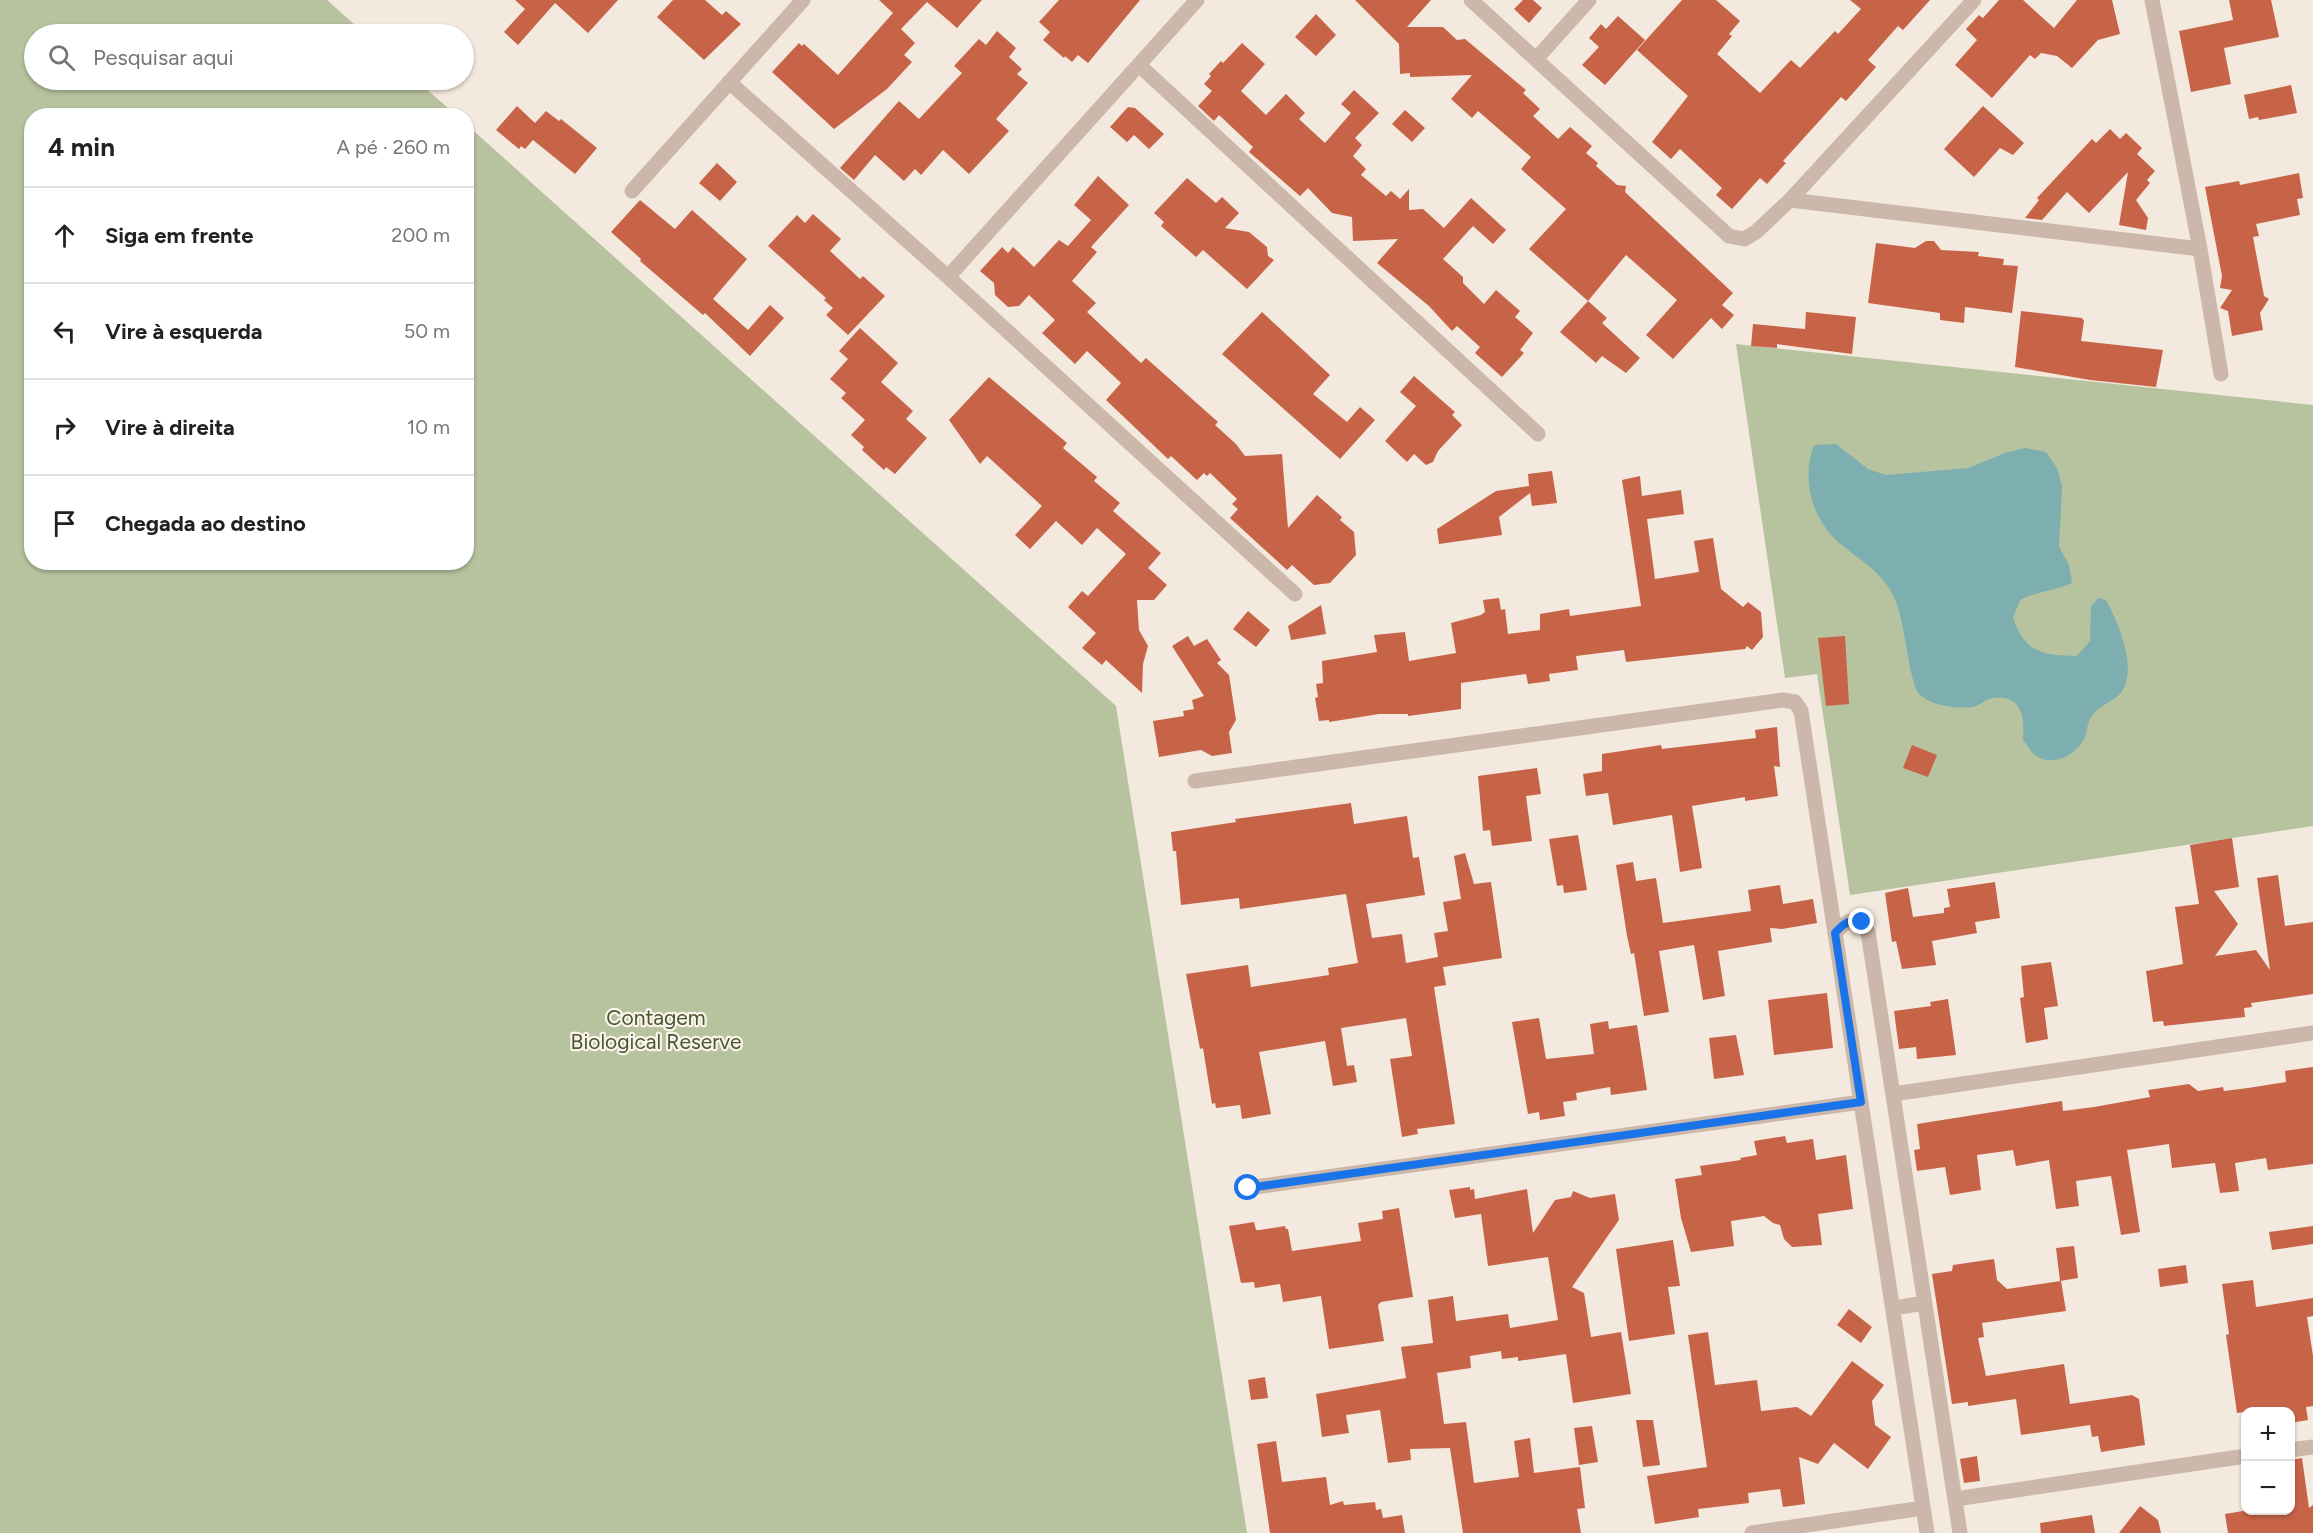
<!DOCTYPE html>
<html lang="pt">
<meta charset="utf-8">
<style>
:root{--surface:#fff;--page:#f6f6f6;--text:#202124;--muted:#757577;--line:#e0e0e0}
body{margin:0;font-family:Figtree,sans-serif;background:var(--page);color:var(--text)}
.controls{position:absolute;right:18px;bottom:18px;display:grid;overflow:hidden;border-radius:12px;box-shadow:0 2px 4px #0004}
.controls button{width:54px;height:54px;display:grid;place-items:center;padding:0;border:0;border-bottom:2px solid var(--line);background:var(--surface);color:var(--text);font:30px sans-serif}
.stop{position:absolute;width:18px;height:18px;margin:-14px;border:4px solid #1a73e8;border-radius:50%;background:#fff}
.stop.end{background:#1a73e8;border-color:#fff;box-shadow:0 2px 6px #0008}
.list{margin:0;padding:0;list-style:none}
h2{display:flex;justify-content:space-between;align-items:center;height:78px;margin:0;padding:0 24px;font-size:26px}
h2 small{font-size:20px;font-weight:400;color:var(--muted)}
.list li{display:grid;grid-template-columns:39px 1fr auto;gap:18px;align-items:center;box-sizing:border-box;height:96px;padding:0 24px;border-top:2px solid var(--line)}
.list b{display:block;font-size:22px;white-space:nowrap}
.list em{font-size:20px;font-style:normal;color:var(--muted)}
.icon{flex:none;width:33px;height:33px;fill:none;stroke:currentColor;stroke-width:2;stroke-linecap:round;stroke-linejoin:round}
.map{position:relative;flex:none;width:2313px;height:1533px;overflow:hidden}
.search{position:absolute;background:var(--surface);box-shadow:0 2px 4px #0004;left:24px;top:24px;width:450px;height:66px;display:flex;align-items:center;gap:15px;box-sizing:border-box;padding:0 21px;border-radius:33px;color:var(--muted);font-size:22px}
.panel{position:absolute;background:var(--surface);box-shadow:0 2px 4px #0004;left:24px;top:108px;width:450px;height:462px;border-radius:24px}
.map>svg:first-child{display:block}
.green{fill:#b7c29e}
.water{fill:#7dafb1}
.building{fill:#c76448}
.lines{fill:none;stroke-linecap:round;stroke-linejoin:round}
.street{stroke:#ccb8aa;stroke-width:15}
.route{stroke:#1a73e8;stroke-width:8}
.labels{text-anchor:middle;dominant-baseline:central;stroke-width:4.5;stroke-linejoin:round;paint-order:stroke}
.park-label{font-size:21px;fill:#49572d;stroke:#faf3eb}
</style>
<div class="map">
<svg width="2313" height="1533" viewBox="0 0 2313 1533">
<rect width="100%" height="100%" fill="#f3e9de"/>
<!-- green -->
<path class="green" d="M0 0H327L365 34H34V80H416L456 115 32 116V562H466L467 125 1116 706 1247 1533H0Z
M1736 344 2313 405V826L1850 895 1817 674 1785 678Z"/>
<!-- water -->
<path class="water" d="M1836 444 1868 469 1886 475 1968 468 2005 453 2025 448 2046 452 2057 468 2062 487 2059 547 2069 565 2072 583C2055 591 2037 591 2020 600L2013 618C2025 652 2042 656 2077 656L2090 641 2091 606 2099 598 2106 600C2118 622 2141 674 2118 696 2108 704 2096 707 2090 719 2087 725 2087 732 2085 737 2077 755 2052 768 2035 755 2030 751 2027 744 2023 740 2025 718 2022 694 1993 698 1986 699 1980 705 1973 707 1955 709 1934 706 1920 695 1909 686 1905 616 1893 595 1879 568 1855 558 1834 538 1810 513 1802 477 1814 445Z"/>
<!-- building -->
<path class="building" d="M515 0H618L588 33 555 3 518 45 504 32 525 9Z
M673 0H705L722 15 726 11 741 24 704 60 657 17Z
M879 0H982L957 28 927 2 901 29 915 43 904 55 912 62 887 89 834 129 772 72 799 43 802 46 804 44 838 75 893 13Z
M1059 0H1140L1088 63 1078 55 1072 62 1065 56 1064 58 1043 40 1050 32 1039 22Z
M1355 0H1431L1407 27H1443L1457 40 1465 39 1526 90 1523 93 1540 109 1533 116 1558 139 1570 127 1592 146 1586 153 1598 163 1596 166 1617 185 1626 186 1625 192 1733 293 1722 305 1734 315 1722 329 1711 318 1673 359 1646 335 1677 300 1626 255 1588 301 1529 249 1566 209 1521 169 1531 157 1478 111 1472 118 1451 99 1472 75 1410 77V73L1400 74 1399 44Z
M1523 0H1533L1542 8 1529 23 1514 9Z
M1682 0H1716L1740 21 1729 34 1732 36 1717 54 1760 93 1791 60 1800 68 1835 31 1838 34 1861 9 1850 0H1930L1903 30 1898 26 1868 60 1876 67 1846 101 1841 97 1783 161 1786 163 1767 184 1760 178 1732 209 1716 195 1722 188 1680 149 1671 159 1652 142 1688 96 1637 50Z
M1999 0H2023L2054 28 2077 0H2112L2120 34 2098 40 2072 68 2057 56 2041 53 2035 59 2030 55 1992 98 1955 65 1977 40 1966 29 1979 15 1983 18Z
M2229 0H2271L2279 37 2224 48 2231 84 2191 92 2179 31 2233 20Z
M1316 14 1336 35 1316 56 1295 37Z
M1618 16 1645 40 1605 85 1582 65 1599 47 1589 38 1601 24 1606 29Z
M997 31 1016 48 1009 57 1022 69 1017 74 1028 83 996 119 1009 131 969 174 943 150 921 175 915 169 904 181 875 155 854 180 840 168 899 101 919 119 962 73 954 66 979 39 986 45Z
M1242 43 1265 64 1241 91 1266 115 1286 94 1305 113 1299 119 1325 143 1351 113 1341 104 1354 90 1379 113 1355 138 1362 145 1353 156 1366 169 1361 175 1386 196 1391 191 1400 199 1409 189V210L1423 209 1444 228 1471 198 1506 230 1493 244 1473 226 1443 259 1463 277V283L1484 304 1496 290 1520 311 1515 317 1533 333 1520 350 1524 353 1502 377 1475 353 1480 347 1457 326 1452 331 1429 306 1377 263 1398 239 1353 241 1352 217 1332 213 1308 188 1300 196 1249 152 1253 147 1219 115 1214 121 1198 106 1212 91 1204 84 1211 76 1209 74 1221 61 1223 63Z
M2291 85 2297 113 2259 120 2258 117 2249 119 2244 95Z
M517 106 535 123 546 111 559 121 561 119 597 148 575 174 533 140 525 149 521 146 519 149 496 130Z
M1983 106 2024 143 2013 155 2000 148 1974 177 1944 149Z
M1128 107 1135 108 1164 134 1149 149 1134 135 1127 142 1110 127Z
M1405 110 1425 128 1412 142 1392 124Z
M2110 129 2120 139 2126 133 2142 148 2137 154 2155 171 2147 180 2150 183 2136 200 2148 218 2146 230 2119 225 2128 172 2089 213 2067 192 2042 220 2025 218 2039 200 2037 198 2092 139 2096 143Z
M717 163 737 182 720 201 699 183Z
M2299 173 2303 198 2297 199 2300 215 2256 224 2259 236 2253 237 2264 296 2269 299 2260 313 2263 330 2232 336 2228 311 2220 308 2232 290 2220 288 2222 276 2205 187 2239 181 2240 185Z
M1098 176 1129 205 1091 247 1097 252 1072 281 1096 303 1087 312 1141 363 1146 358 1218 422 1215 425 1236 444 1245 456 1282 454 1288 528 1317 495 1342 517 1340 520 1354 532 1356 555 1330 583 1314 585 1292 565 1287 570 1265 550 1230 518 1238 509 1232 504 1237 499 1210 473 1207 476 1204 473 1197 480 1171 456 1168 459 1106 400 1121 383 1087 351 1075 364 1042 333 1055 320 1029 295 1019 306 1008 307 995 295 994 283 980 271 1002 247 1008 253 1013 247 1034 267 1059 240 1068 246 1091 220 1074 205Z
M1187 178 1216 203 1222 197 1239 213 1225 228 1249 232 1267 247 1268 256 1274 260 1247 289 1203 250 1196 257 1161 226 1164 222 1154 213Z
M640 200 675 229 692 210 747 259 713 299 748 330 770 305 784 318 750 356 705 313 703 315 640 261 641 259 611 232Z
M813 214 841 239 830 251 860 279 863 276 885 296 848 335 826 315 833 308 824 300 826 298 768 246 797 215 805 223Z
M1926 241H1934L1941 250 1979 252 1978 256 2004 259 2003 265 2018 266 2012 313 1965 307 1964 323 1940 320V313L1868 303 1876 243 1915 248Z
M1588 301 1607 318 1602 323 1640 358 1626 373 1602 356 1596 363 1560 332Z
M2021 311 2082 318 2084 321 2081 341 2163 350 2156 387 2090 380 2015 367Z
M1262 312 1330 375 1313 394 1347 422 1360 407 1375 420 1340 459 1222 354Z
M1806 312 1856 317 1852 354 1777 344V348L1751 346 1753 324 1805 329Z
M860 328 898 363 881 382 913 411 906 419 927 438 895 474 886 467 884 470 862 450 864 447 851 435 865 420 841 398 846 393 830 379 848 359 839 351Z
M1414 376 1455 412 1452 415 1462 425 1438 451 1433 462 1426 465 1414 454 1407 462 1385 441 1416 406 1400 392Z
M989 377 1067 443 1063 448 1097 477 1094 481 1120 503 1113 511 1161 553 1148 568 1167 585 1154 600H1137L1139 630 1148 646 1143 664 1142 693 1106 660 1102 665 1082 648 1096 633 1068 607 1082 591 1088 596 1126 554 1097 528 1082 545 1056 521 1030 549 1015 535 1042 506 987 456 980 464 949 420Z
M1552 471 1557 503 1532 506 1530 493 1499 517 1502 535 1439 544 1437 529 1496 491 1529 486 1528 474Z
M1640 476 1642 496 1681 490 1684 514 1647 519 1655 579 1699 572 1694 541 1713 538 1721 589 1743 607 1748 602 1761 612 1763 637 1752 650 1747 646 1745 649 1626 662 1624 650 1576 656 1578 670 1549 674 1550 681 1528 684 1526 674 1461 683V709L1408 716V714H1379L1329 722V720L1319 721 1315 698 1318 697 1316 684 1323 683 1322 661 1377 652 1374 635 1405 632 1409 661 1456 653 1451 623 1481 615 1485 612 1483 600 1499 598 1501 610 1505 609 1508 634 1540 630V614L1569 609 1570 616 1641 606 1622 480Z
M1321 605 1326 634 1291 640 1288 626Z
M1248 611 1270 630 1256 647 1233 629Z
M1188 636 1194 646 1207 639 1221 660 1217 663 1229 675 1236 720 1229 732 1232 753 1212 756 1201 750 1159 757 1153 721 1184 716 1183 711 1194 709 1192 700 1204 696 1172 646Z
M1845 636 1849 704 1826 706 1818 638Z
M1777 727 1780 767 1774 766 1778 796 1745 801V797L1692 806 1702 868 1680 872 1672 815 1613 825 1608 793 1586 796 1583 774 1602 771V754L1661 745 1662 749 1756 738 1755 730Z
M1912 745 1937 755 1928 777 1903 768Z
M1537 768 1541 794 1526 796 1532 841 1492 846 1490 830 1483 831 1478 776Z
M1351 803 1354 824 1407 816 1413 858 1419 857 1425 895 1366 904 1372 938 1402 934 1406 963 1438 957 1434 933 1448 931 1443 902 1461 899 1454 856 1465 853 1474 884 1491 882 1502 958 1443 967 1446 985 1434 987 1455 1124 1417 1129 1418 1134 1402 1137 1390 1059 1412 1056 1406 1018 1341 1028 1347 1066 1354 1065 1357 1082 1333 1086 1325 1041 1259 1052 1271 1114 1242 1119 1240 1105 1216 1108 1215 1103 1212 1104 1203 1048 1200 1049 1186 974 1248 965 1251 987 1329 975 1328 968 1358 963 1346 894 1240 909 1239 898 1181 905 1176 851H1173L1171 832 1236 822 1235 819Z
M1578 835 1587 890 1564 893 1563 885 1557 886 1549 839Z
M2232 838 2239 887 2214 891 2238 924 2215 956 2256 950 2270 970 2257 878 2278 875 2285 926 2313 922V994L2251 1003 2252 1007 2244 1008 2245 1017 2164 1026 2163 1021 2153 1022 2146 971 2183 964 2175 907 2199 904 2190 845Z
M1633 862 1636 881 1656 878 1663 923 1751 911 1748 890 1780 885 1783 904 1813 899 1817 923 1782 929 1770 928 1772 942 1718 951 1725 996 1703 1000 1694 945 1659 951 1669 1012 1644 1016 1634 953 1631 954 1627 936 1616 865Z
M1995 882 2000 918 1975 922 1977 933 1932 941 1936 965 1902 969 1896 941 1892 942 1885 893 1908 888 1913 917 1944 913V908L1950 907 1947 889Z
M2051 962 2058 1006 2044 1008 2048 1039 2026 1043 2020 998 2024 997 2021 966Z
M1827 993 1833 1048 1774 1055 1768 1000Z
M1948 999 1956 1055 1917 1059 1916 1047 1899 1049 1894 1011 1931 1006 1930 1002Z
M1539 1018 1546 1059 1594 1054 1590 1024 1608 1021 1609 1029 1637 1025 1647 1090 1611 1095 1610 1087 1576 1093 1577 1100 1563 1102 1565 1116 1540 1120 1539 1112 1528 1114 1512 1022Z
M1736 1035 1744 1075 1714 1079 1709 1038Z
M2313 1067V1164L2268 1170 2266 1158 2235 1163 2239 1191 2220 1193 2215 1163 2172 1168 2169 1144 2127 1150 2140 1232 2121 1235 2111 1176 2076 1181 2079 1206 2056 1209 2049 1160 2016 1166 2013 1150 1977 1155 1981 1190 1950 1195 1945 1167 1917 1171 1914 1150 1920 1149 1917 1124 2062 1101 2063 1111 2094 1107 2150 1097 2148 1090 2189 1084 2198 1091 2223 1087 2224 1091 2248 1088 2286 1082 2285 1071Z
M1785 1136 1787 1143 1813 1139 1816 1160 1846 1155 1853 1209 1818 1214 1822 1245 1792 1247 1784 1239 1780 1225 1773 1223 1764 1216 1731 1221 1734 1246 1691 1252 1681 1218 1675 1179 1702 1175 1700 1166 1741 1160 1740 1158 1757 1155 1754 1141Z
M1470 1187V1190L1474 1189 1475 1199 1527 1189 1533 1233 1555 1200 1571 1197 1573 1191 1590 1198 1615 1194 1619 1220 1572 1287 1584 1293 1591 1337 1621 1332 1631 1394 1573 1403 1566 1354 1518 1361V1357L1502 1359 1501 1351 1470 1356 1471 1368 1437 1373 1444 1424 1466 1422 1474 1483 1519 1477 1514 1441 1530 1438 1534 1473 1580 1467 1585 1508 1577 1509 1581 1533H1463L1450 1448 1410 1449 1411 1460 1388 1463 1380 1410 1346 1415 1349 1433 1322 1437 1316 1394 1406 1378 1401 1347 1433 1343 1428 1300 1453 1296 1456 1321 1508 1314 1510 1328 1558 1320 1548 1257 1488 1266 1481 1214 1455 1218 1449 1190Z
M1399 1208 1413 1297 1381 1302 1378 1305 1384 1341 1329 1349 1321 1296 1283 1302 1280 1284 1255 1288 1254 1282 1241 1283 1229 1226 1254 1222 1256 1230H1260L1285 1226 1286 1229H1288L1292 1251 1361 1241 1358 1223 1383 1219 1382 1211Z
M2313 1226V1244L2272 1250 2269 1232Z
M1673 1240 1680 1286 1668 1287 1675 1334 1629 1341 1616 1249Z
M2074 1246 2078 1278 2060 1281 2056 1248Z
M1994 1259 1997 1280 2007 1289 2061 1281 2066 1311 1982 1323 1984 1337 1978 1338 1986 1376 2064 1364 2070 1404 2132 1395 2139 1399 2145 1445 2101 1452 2098 1436 2092 1437 2090 1425 2021 1435 2016 1399 1968 1406V1402L1952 1404 1932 1274 1952 1271 1953 1265Z
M2186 1265 2188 1283 2160 1287 2158 1269Z
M2253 1280 2256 1307 2313 1298V1316L2307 1317 2313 1356V1406L2306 1407 2308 1420 2290 1423V1412H2274V1408L2237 1413 2226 1335 2229 1334 2222 1284Z
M1849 1309 1872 1327 1861 1343 1837 1325Z
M1708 1332 1715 1385 1757 1380 1761 1411 1797 1407 1811 1416 1852 1361 1884 1385 1872 1401 1875 1425 1891 1437 1868 1469 1834 1443 1818 1464 1799 1457 1805 1504 1783 1507 1780 1489 1748 1493 1749 1503 1698 1509 1699 1517 1655 1524 1647 1476 1707 1467 1688 1335Z
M1265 1377 1268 1398 1251 1400 1248 1380Z
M1636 1420H1653L1660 1465 1643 1467Z
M1592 1426 1598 1462 1579 1465 1574 1428Z
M1276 1441 1282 1482 1326 1477 1330 1505 1343 1501 1344 1505 1375 1502 1376 1510 1381 1509 1383 1518 1402 1515 1405 1533H1270L1257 1444Z
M1977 1456 1980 1481 1964 1483 1960 1459Z
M2302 1458 2309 1508 2313 1505V1533H2228L2225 1514 2249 1510H2290V1460Z
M2140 1506 2158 1520 2161 1533H2119Z
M2092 1515 2095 1533H2041L2040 1523Z"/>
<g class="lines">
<!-- street -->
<path class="street" d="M1471 0 1729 236 1744 239 1756 232 1790 200 1974 0
M2152 0 2200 249 2221 374
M1536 59 1589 0
M1139 65 1538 434
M729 82 948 277 1295 594
M632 191 803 0
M1790 200 2200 249
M948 277 1197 0
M1195 781 1783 700 1795 702 1801 711 1927 1533
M1835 933C1848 919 1857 914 1868 932L1960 1533
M1893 1094 2313 1033
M1248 1188 1861 1102
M1894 1308 1924 1303
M2290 1450 2313 1447
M1955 1499 2246 1456
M1752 1533 1923 1508"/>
</g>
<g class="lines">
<!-- route -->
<path class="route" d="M1248 1188 1861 1102 1835 933C1843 924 1850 918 1862 922"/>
</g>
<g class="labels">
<!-- park labels -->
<g class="park-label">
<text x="656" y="1017">Contagem<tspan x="656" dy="24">Biological Reserve</tspan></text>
</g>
</g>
</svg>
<div class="controls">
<button>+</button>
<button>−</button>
</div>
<div class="stop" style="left:1248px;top:1188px"></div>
<div class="stop end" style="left:1862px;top:922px"></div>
<div class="search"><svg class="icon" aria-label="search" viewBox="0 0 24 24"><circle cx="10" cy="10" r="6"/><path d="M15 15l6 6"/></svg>Pesquisar aqui</div>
<section class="panel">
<h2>4 min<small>A pé · 260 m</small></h2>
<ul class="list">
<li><svg class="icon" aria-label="ahead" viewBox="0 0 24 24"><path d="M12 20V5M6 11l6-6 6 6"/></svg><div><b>Siga em frente</b></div><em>200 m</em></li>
<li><svg class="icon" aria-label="left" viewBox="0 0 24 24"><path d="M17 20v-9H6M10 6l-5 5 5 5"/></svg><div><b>Vire à esquerda</b></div><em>50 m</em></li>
<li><svg class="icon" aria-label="right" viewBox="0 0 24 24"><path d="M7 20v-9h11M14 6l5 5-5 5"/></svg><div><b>Vire à direita</b></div><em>10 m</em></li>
<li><svg class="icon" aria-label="arrive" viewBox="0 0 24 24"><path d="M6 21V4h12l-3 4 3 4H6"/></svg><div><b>Chegada ao destino</b></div></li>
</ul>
</section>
</div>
